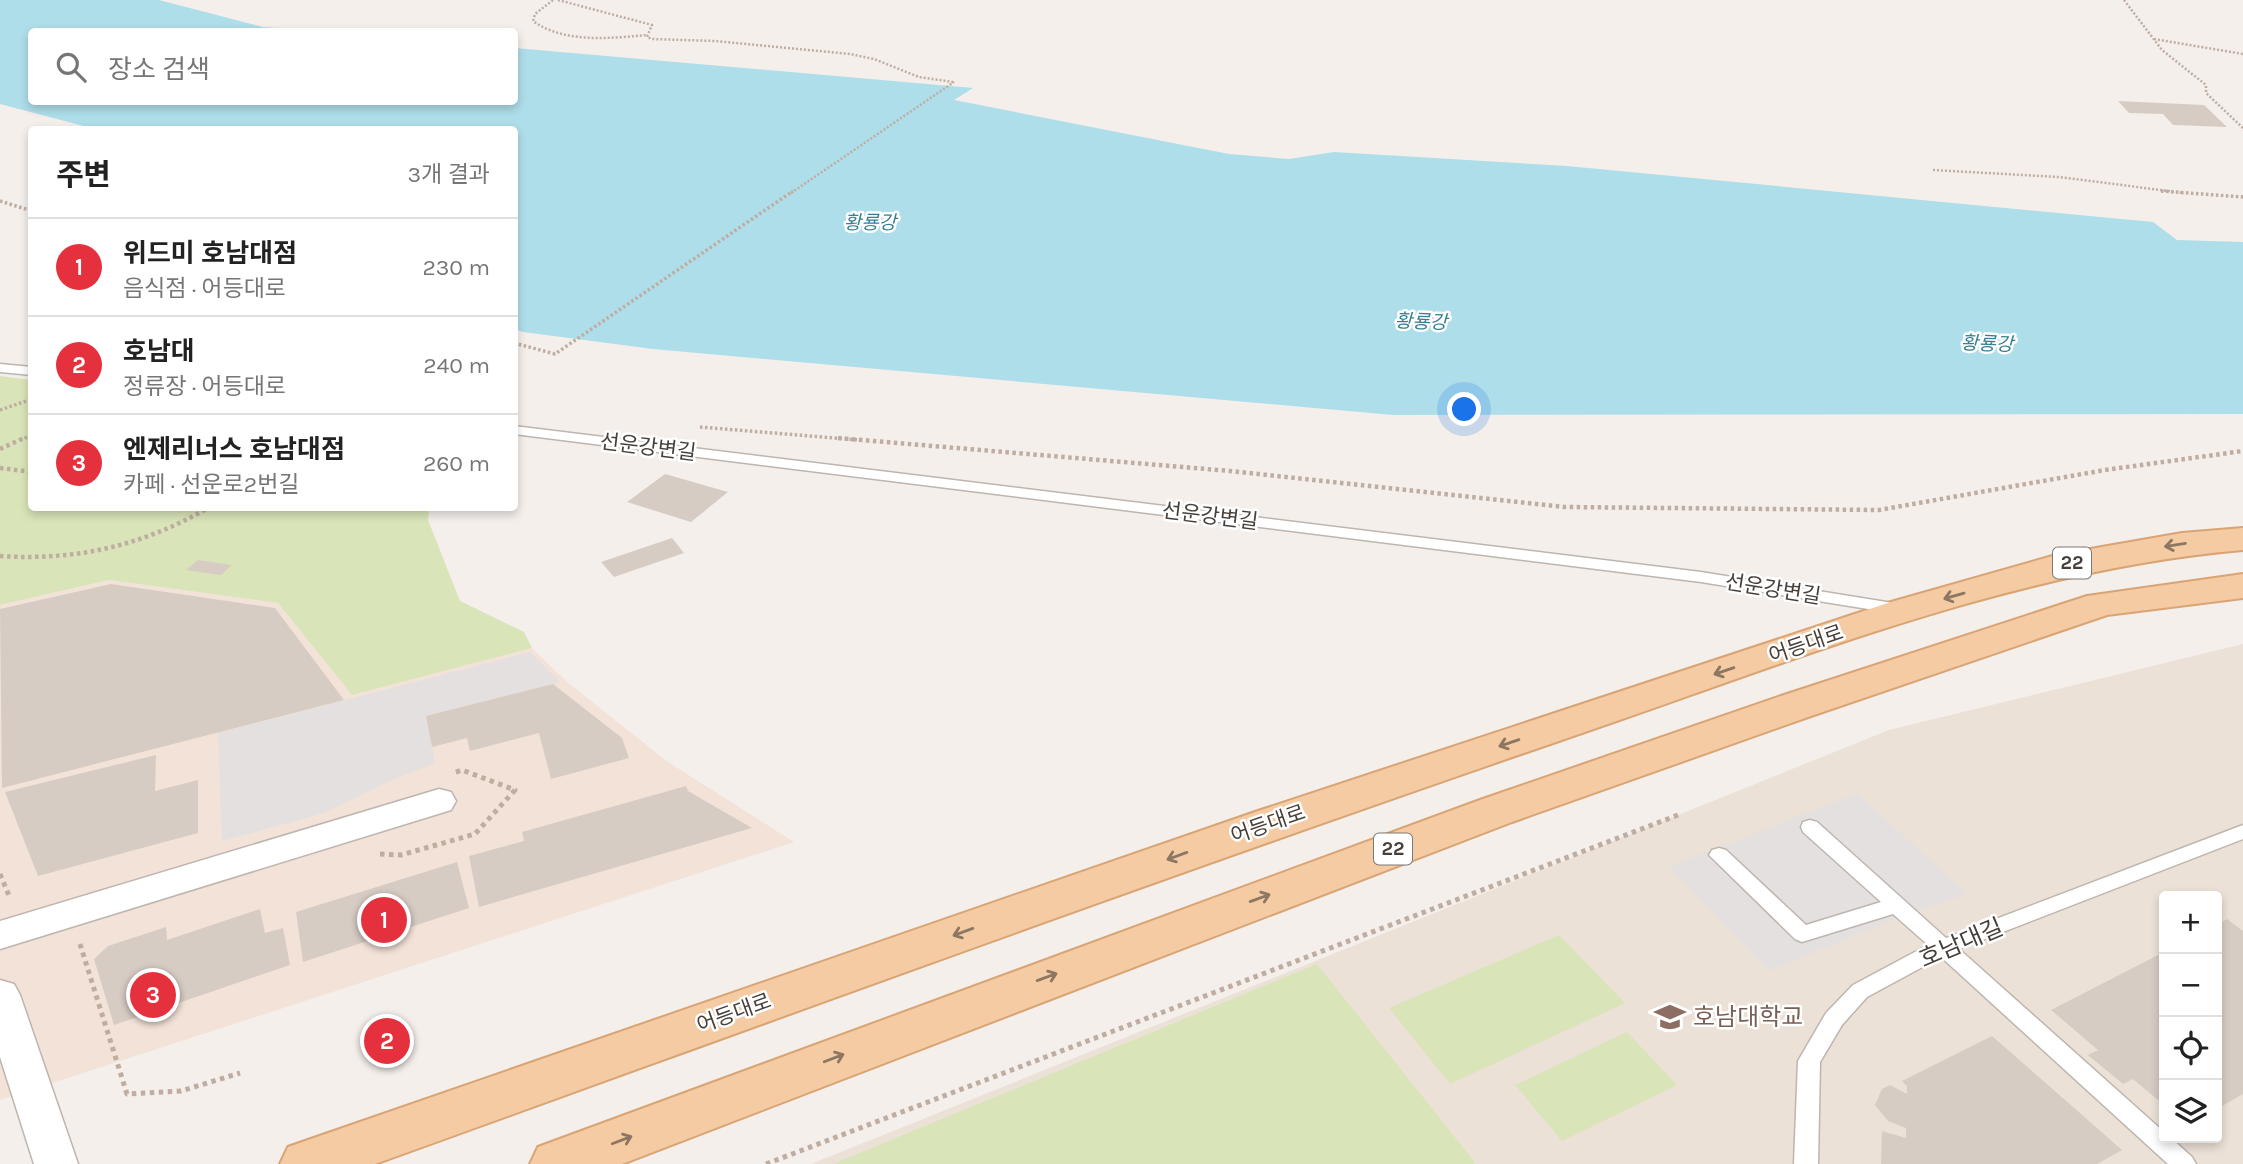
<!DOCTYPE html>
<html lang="ko">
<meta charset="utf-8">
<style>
:root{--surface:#fff;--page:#f2f2f2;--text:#222;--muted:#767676;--line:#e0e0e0;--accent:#e5303d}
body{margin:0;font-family:Karla,"Noto Sans KR",sans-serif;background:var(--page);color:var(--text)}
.controls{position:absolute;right:21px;bottom:21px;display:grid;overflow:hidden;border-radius:7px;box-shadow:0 4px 10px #0003}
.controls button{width:63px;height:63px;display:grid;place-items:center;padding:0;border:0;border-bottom:2px solid var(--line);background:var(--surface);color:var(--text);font:35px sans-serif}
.you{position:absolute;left:1465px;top:410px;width:24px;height:24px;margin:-18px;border:5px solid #fff;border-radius:50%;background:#1a73e8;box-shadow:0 0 0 10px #1a73e833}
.badge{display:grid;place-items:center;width:46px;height:46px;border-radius:50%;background:var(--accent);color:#fff;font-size:23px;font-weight:700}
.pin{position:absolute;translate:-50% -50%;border:4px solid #fff;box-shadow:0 2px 7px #0006}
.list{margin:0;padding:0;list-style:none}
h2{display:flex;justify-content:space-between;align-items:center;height:91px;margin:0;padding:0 28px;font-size:30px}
h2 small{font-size:23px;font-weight:400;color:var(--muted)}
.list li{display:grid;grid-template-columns:46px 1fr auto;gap:21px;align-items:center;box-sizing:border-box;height:98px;padding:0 28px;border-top:2px solid var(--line)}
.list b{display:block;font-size:26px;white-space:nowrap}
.list p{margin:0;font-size:23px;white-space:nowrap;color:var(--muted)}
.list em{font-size:23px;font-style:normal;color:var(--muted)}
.icon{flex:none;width:38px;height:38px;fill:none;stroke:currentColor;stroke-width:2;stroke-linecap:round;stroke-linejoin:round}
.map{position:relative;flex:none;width:2243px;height:1164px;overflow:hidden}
.search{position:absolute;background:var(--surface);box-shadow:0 4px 10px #0003;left:28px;top:28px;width:490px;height:77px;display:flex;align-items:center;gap:18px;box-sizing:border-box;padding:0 24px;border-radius:7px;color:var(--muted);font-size:26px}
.panel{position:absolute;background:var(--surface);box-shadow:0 4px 10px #0003;left:28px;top:126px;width:490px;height:385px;border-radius:7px}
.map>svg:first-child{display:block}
.commercial{fill:#f3e2d8}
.education{fill:#ebe1d6;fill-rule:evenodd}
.green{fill:#d9e4b8}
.parking{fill:#e3e0df}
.water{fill:#aedeea}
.building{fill:#d7ccc4}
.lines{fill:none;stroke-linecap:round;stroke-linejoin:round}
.lane-casing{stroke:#beb5ae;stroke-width:3}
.street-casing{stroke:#beb5ae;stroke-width:3}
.primary-casing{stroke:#d9a474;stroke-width:4}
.path-far3{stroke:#bfada1;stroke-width:2.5;stroke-dasharray:2 2;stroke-linecap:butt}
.path-far2{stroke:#bfada1;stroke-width:3.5;stroke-dasharray:2.5 2.5;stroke-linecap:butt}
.path-far1{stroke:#bfada1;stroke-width:4.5;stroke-dasharray:3.5 3.5;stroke-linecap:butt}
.path{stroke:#bfada1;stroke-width:5;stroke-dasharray:4.5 4.5;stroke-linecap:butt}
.lane{fill:#fff;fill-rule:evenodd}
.street{fill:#fff;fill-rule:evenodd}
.primary{fill:#f5cba3;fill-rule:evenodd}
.oneway{stroke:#8d7763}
.labels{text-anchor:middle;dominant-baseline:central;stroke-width:5;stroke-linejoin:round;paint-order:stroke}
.far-water-label{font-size:19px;font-style:italic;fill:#368092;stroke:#fff}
.shield{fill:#fff;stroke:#7e7974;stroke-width:2}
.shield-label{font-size:19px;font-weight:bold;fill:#473f39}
.street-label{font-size:21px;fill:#473f39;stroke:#fff}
.near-street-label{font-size:24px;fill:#473f39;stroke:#fff}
.near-education-label{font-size:24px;fill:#785e54;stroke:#fff;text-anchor:start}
</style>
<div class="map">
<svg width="2243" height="1164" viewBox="0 0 2243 1164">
<rect width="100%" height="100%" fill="#f4efeb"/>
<!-- commercial -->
<path class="commercial" d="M109 580 278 603 352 695 532 648 567 682 668 762 794 842 0 1100V605Z"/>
<!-- education -->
<path class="education" d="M2243 644V1164H811L1889 730ZM2164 896H2217V1138H2164Z"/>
<!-- green -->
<path class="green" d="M0 376 31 380 32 508H429L428 520 460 601 524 632 532 648 352 695 278 603 109 580 0 605Z
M1559 935 1625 1003 1450 1084 1389 1008Z
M1317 964 1476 1164H833Z
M1627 1032 1677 1085 1562 1141 1515 1085Z"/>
<!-- parking -->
<path class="parking" d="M530 652 560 682 426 716 435 763 387 782 324 813 222 841 218 733Z
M1857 793 1967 894 1907 914 1769 971 1669 867Z"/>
<!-- water -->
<path class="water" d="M0 0H159L263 27 313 31 32 32V102H514L515 48 973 88 954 100 1229 154 1289 159 1334 152 1567 166 2153 222 2177 240 2243 242V414L1393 415 653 349 523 332 514 329V130L95 129 0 104Z"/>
<!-- building -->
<path class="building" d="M2118 101 2204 105 2227 127 2173 125 2163 114 2129 113Z
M665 474 728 492 691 522 627 502Z
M672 538 684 553 614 577 601 562Z
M198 560 232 565 221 575 186 570Z
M111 584 275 608 344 700 2 788 0 609Z
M553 684 622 738 629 758 551 779 539 733 470 751 467 738 432 747 426 716Z
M156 755 155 791 198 780V833L38 876 5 792Z
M686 786 688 791 752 828 479 907 469 856 524 841 522 832Z
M457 862 469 908 303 962 296 912Z
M260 909 265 933 283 928 290 965 114 1025 94 959 108 946 166 927 167 940Z
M2227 919 2243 931V1094L2217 1109V925Z
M2164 952V1105L2133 1079 2123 1084 2088 1055 2098 1050 2051 1010Z
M1992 1036 2122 1150 2097 1164H1881L1882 1131 1906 1138V1128L1888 1121 1875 1105 1882 1089 1890 1085 1907 1094V1086L1902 1081Z"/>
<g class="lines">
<defs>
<path id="lane" d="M0 364 32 367V375L0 372Z
M514 426 1701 572 1899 604 1907 609 1899 614 1701 582 514 434Z
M1810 820 1817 822 1946 938 2243 825V839L1959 949 2164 1132V1138H2171L2192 1157 2196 1164H2168L1941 957 1867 997 1842 1025 1820 1062 1818 1164H1794L1798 1061 1826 1013 1853 985 1928 945 1893 914 1802 942 1795 939 1709 855 1712 850 1719 848 1726 850 1806 925 1881 902 1803 832 1801 827 1803 822Z"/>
<path id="street" d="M439 789 451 792 456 801 451 810 0 949V921Z
M0 980 14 984 20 995 78 1164H34L0 1057Z"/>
<path id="primary" d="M2243 528V550C2008 570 1781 666 1559 741 1163 877 769 1022 375 1164H280L288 1147 308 1140 1258 811 1891 602 2056 555 2182 533Z
M2243 574V598L2107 615 1811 716 1512 822 622 1164H530L538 1147 1480 800 1781 696 2087 596Z"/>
</defs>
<!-- lane casing -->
<use href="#lane" class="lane-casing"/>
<!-- street casing -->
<use href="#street" class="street-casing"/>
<!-- primary casing -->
<use href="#primary" class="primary-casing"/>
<!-- path-far3 -->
<path class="path-far3" d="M553 0 535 14 533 21C565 44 611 38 648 35
M558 0 652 25 647 37 652 39 715 41 850 54 874 59 919 77 953 82
M2124 0 2162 50 2206 85V93L2243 128
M2154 39 2243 54
M1933 170 2059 177 2184 193
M791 193 954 82"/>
<!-- path-far2 -->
<path class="path-far2" d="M2161 191 2243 197
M0 201 32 211
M514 343 555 354 793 191
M0 410 32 399
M700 427 859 440
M20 440 32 435"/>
<!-- path-far1 -->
<path class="path-far1" d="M838 438 1230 471 1564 507 1879 510 2105 470 2243 451
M0 449 24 438
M0 468 32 472
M401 508 415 509
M0 556C75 561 142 546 208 508"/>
<!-- path -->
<path class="path" d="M380 854 401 855 475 834 515 790 462 770 453 773
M0 874 10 898
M80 944 127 1094 181 1091 240 1073
M766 1164 1678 815"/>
<!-- lane -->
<use href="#lane" class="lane"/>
<!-- street -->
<use href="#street" class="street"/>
<!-- primary -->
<use href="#primary" class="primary"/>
</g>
<!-- one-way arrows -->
<defs><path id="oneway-shaft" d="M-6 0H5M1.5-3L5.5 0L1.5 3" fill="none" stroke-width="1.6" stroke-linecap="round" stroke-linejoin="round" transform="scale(1.75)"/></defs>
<g class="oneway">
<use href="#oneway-shaft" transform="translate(2175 545) rotate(171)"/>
<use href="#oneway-shaft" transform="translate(1954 596) rotate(164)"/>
<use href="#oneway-shaft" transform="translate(1724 671) rotate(161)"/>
<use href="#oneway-shaft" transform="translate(1509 743) rotate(161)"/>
<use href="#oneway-shaft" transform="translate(1177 856) rotate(160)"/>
<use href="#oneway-shaft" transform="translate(1260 898) rotate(-20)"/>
<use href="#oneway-shaft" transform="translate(963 932) rotate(160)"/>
<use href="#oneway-shaft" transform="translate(1047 977) rotate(-20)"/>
<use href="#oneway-shaft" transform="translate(834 1058) rotate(-21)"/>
<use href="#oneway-shaft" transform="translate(622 1140) rotate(-21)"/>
</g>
<!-- icons -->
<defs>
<symbol id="university-bare" viewBox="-9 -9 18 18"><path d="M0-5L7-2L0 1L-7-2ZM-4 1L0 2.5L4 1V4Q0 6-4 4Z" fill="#8d6e63" stroke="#fff" stroke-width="2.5" paint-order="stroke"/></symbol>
</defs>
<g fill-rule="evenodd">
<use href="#university-bare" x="1648" y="995" width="44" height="44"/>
</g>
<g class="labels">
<!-- far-water labels -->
<g class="far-water-label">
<text x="870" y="223">황룡강</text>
<text transform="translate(1421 322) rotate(2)">황룡강</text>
<text transform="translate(1987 344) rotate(2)">황룡강</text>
</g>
<!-- shield labels -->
<g class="shield">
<rect x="2053" y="547.5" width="38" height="31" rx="5"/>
<rect x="1374" y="833.5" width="38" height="31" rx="5"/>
</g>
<g class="shield-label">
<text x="2072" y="563">22</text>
<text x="1393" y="849">22</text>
</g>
<!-- street labels -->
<g class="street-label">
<text transform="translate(648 447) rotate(7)">선운강변길</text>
<text transform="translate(1210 516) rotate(7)">선운강변길</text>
<text transform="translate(1773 589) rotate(9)">선운강변길</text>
<text transform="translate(1806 644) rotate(-19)">어등대로</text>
<text transform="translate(1268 824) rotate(-19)">어등대로</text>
<text transform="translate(734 1013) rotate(-20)">어등대로</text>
</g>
<!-- near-street labels -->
<g class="near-street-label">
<text transform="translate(1961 943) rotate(-23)">호남대길</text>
</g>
<!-- near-education labels -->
<g class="near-education-label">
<text x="1693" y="1017">호남대학교</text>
</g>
</g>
</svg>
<div class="controls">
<button>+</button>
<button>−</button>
<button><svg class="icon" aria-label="locate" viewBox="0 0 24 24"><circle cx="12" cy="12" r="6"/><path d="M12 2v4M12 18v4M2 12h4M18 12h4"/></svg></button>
<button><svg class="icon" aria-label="layers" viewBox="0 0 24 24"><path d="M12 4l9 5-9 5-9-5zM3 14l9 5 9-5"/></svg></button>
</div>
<div class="you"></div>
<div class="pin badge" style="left:384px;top:920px">1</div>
<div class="pin badge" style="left:387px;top:1041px">2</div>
<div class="pin badge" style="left:153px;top:995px">3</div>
<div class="search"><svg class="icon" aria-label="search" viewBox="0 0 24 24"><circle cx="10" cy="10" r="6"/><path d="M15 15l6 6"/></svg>장소 검색</div>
<section class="panel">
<h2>주변<small>3개 결과</small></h2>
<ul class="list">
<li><span class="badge">1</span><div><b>위드미 호남대점</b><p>음식점 · 어등대로</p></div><em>230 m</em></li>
<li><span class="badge">2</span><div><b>호남대</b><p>정류장 · 어등대로</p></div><em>240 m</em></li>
<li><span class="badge">3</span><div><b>엔제리너스 호남대점</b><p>카페 · 선운로2번길</p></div><em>260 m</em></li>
</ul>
</section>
</div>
